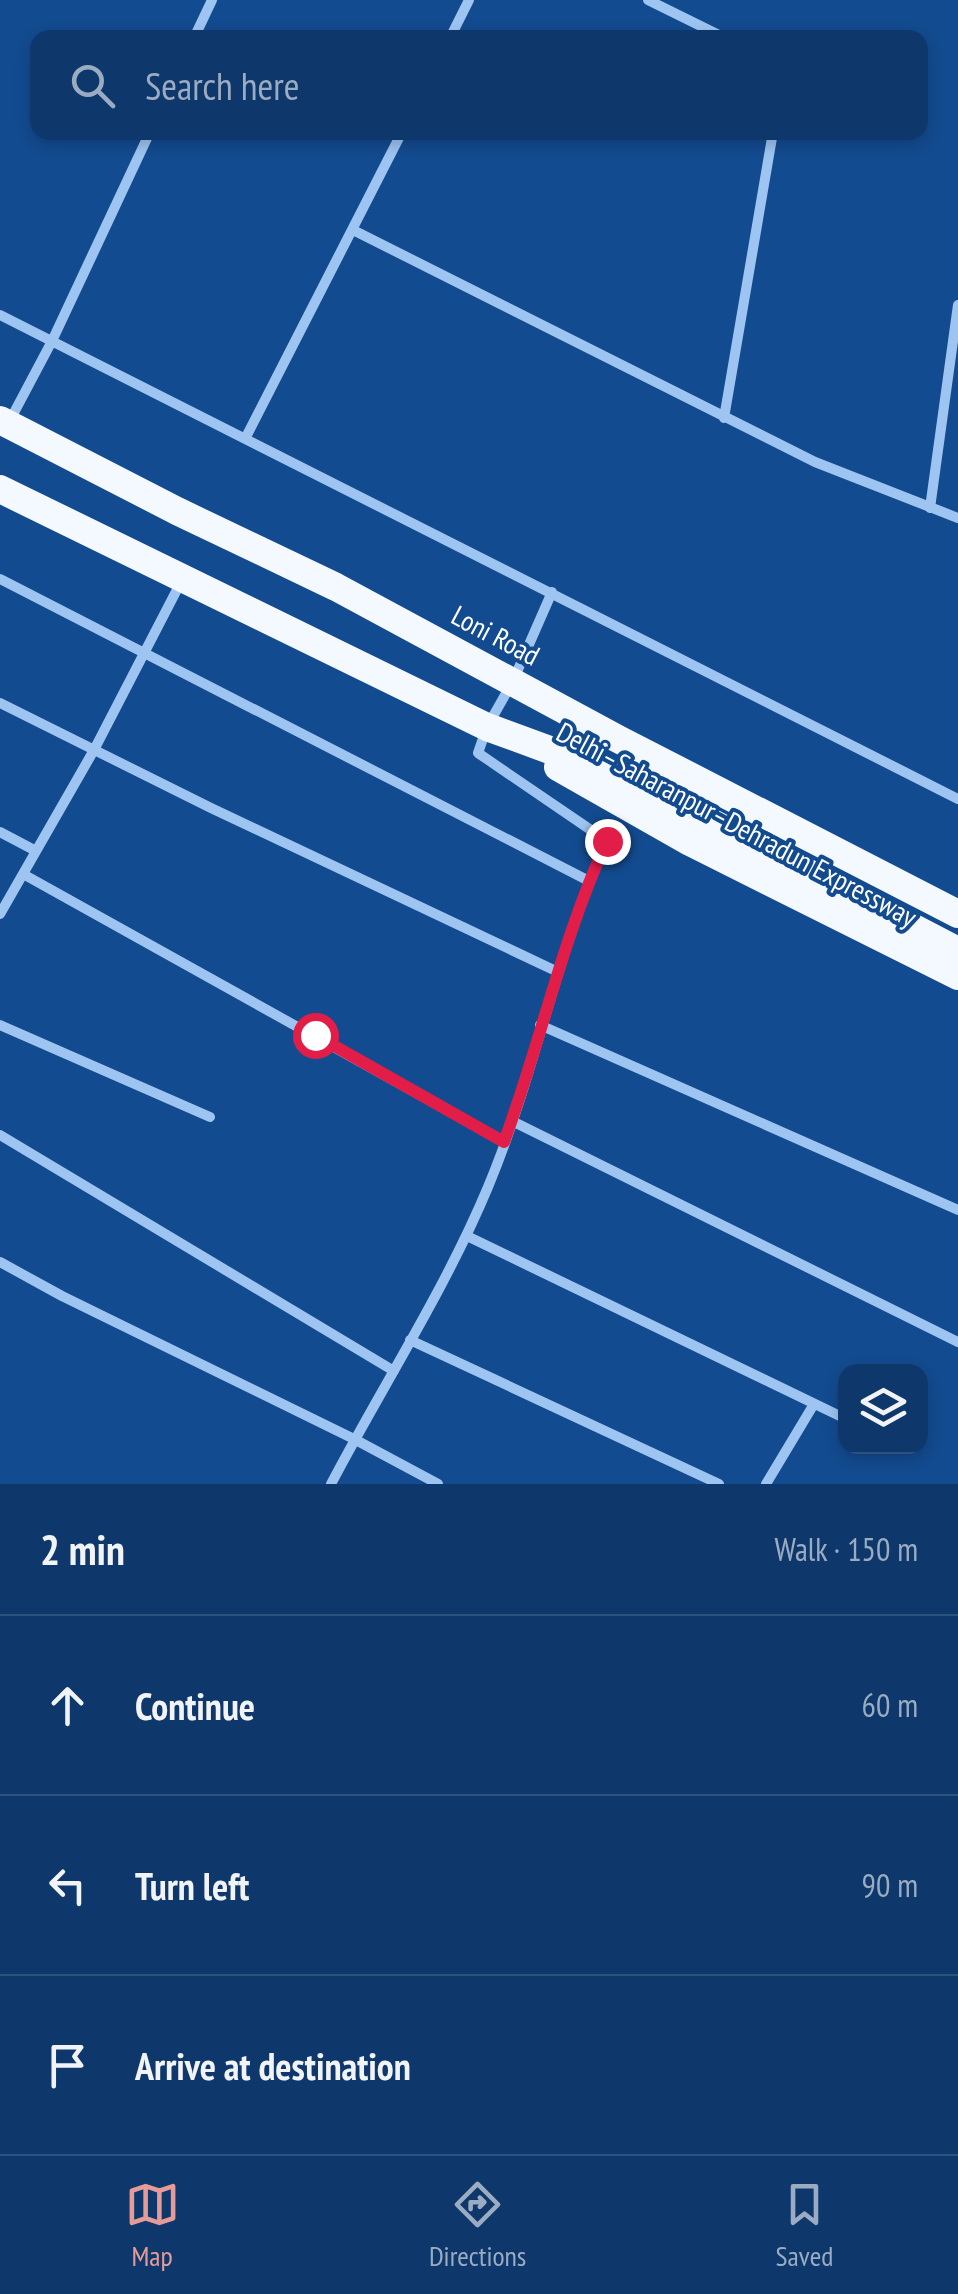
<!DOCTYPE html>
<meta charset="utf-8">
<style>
:root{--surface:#0e386c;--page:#1c4374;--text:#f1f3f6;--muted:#9bacc2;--line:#2e527f;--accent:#e69b98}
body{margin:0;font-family:"PT Sans Narrow",sans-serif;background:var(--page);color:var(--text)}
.controls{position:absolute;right:30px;bottom:30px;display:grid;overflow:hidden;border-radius:20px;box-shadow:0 5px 15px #0003}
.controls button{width:90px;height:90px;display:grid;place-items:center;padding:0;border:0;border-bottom:2px solid var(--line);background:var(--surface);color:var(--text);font:50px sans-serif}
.stop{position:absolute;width:30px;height:30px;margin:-22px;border:8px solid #e11d48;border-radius:50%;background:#fff}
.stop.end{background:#e11d48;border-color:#fff;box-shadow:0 2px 10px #0008}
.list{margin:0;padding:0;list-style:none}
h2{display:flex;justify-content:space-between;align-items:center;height:130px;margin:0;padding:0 40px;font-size:42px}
h2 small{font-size:32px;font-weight:400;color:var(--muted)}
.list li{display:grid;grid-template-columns:65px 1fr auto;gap:30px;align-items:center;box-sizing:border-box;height:180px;padding:0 40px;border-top:2px solid var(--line)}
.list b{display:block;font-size:38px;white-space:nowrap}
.list em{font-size:32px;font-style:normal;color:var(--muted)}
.icon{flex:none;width:55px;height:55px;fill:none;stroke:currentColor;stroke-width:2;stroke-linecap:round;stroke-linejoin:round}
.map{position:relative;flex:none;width:958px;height:1484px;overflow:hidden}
.search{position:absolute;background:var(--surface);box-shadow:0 5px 15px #0003;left:30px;right:30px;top:30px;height:110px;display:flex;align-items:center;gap:25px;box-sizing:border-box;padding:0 35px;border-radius:20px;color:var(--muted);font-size:38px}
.sheet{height:670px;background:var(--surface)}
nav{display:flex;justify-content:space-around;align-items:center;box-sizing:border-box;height:140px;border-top:2px solid var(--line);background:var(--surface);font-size:28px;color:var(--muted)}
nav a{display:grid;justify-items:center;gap:5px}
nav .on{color:var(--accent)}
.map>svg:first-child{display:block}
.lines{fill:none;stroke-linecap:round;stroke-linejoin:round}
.minor{stroke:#9ec5f2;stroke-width:10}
.trunk{stroke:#f4f8ff;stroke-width:28}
.route{stroke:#e11d48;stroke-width:12}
.labels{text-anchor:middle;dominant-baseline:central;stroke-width:8;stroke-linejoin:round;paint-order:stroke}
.street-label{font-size:28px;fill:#fff;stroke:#134b90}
</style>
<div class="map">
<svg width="958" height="1484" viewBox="0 0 958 1484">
<rect width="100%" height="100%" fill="#134b90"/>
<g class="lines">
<!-- minor -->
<path class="minor" d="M648 0 725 38
M194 38 212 0
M450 38 469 0
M353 230 815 462 958 518
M0 315 958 799
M724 418 773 132
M8 424 52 341 150 132
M246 437 402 132
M930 508 958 305
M0 579 589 881
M0 703 211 808 558 972
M0 832 36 851
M23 874 504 1142
M0 914 94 750 183 578
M0 1025 210 1117
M540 1025 958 1210
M512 1121 958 1342
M0 1135 394 1371
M467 1236 844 1418
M0 1262 62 1296 354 1439 438 1484
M410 1340 719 1484
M331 1484C383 1385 445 1290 488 1187 535 1075 556 953 607 841L478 753 487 727 513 681 552 592
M766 1484 814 1404"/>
<!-- trunk -->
<path class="trunk" d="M0 420 177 511 336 587 618 739 958 914
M0 489 487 727 626 778 958 951
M558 767 690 842 958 976"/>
</g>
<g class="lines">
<!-- route -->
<path class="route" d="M315 1035 504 1142C541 1042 562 938 607 841"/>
</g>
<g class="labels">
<!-- street labels -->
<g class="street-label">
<text transform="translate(496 635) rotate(28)">Loni Road</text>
<text transform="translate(737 824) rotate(28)">Delhi–Saharanpur–Dehradun Expressway</text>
</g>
</g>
</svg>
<div class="controls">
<button><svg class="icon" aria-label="layers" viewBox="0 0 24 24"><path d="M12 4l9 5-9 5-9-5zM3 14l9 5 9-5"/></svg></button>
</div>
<div class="stop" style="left:315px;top:1035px"></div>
<div class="stop end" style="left:607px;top:841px"></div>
<div class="search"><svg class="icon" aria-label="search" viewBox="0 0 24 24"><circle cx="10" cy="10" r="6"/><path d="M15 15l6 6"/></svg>Search here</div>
</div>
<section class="sheet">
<h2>2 min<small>Walk · 150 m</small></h2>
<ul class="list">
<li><svg class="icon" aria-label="ahead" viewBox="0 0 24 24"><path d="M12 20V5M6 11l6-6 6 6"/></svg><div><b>Continue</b></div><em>60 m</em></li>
<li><svg class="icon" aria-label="left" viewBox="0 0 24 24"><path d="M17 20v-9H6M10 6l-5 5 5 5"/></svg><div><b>Turn left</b></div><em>90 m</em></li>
<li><svg class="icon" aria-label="arrive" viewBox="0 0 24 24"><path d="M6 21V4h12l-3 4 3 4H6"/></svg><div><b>Arrive at destination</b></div></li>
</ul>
</section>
<nav>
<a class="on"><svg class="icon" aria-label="map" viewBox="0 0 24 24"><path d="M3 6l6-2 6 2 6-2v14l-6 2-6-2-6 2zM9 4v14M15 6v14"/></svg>Map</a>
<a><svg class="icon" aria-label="directions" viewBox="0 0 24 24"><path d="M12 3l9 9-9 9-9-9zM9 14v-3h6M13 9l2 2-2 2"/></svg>Directions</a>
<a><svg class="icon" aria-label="saved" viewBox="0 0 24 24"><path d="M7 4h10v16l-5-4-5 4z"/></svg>Saved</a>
</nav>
